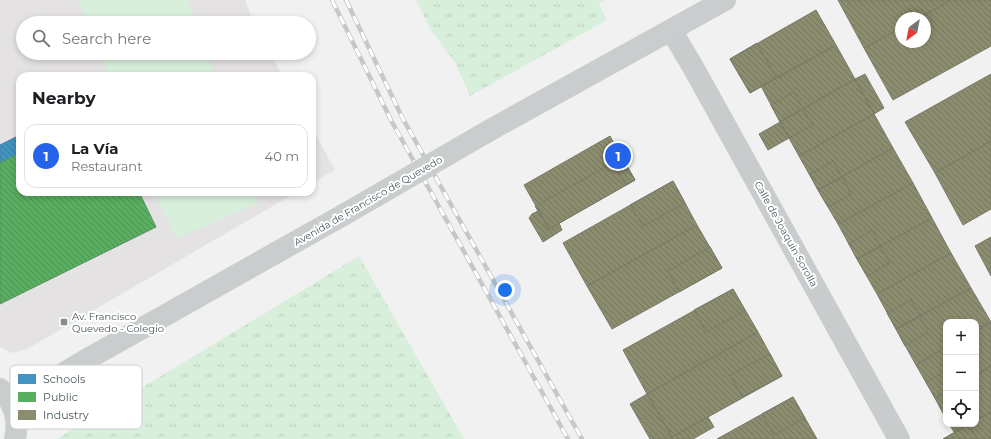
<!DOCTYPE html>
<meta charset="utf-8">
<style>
:root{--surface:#fff;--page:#f2f2f2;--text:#202124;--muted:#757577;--line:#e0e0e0;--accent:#2563eb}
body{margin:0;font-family:Montserrat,sans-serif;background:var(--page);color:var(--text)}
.controls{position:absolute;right:12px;bottom:12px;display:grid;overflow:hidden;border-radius:8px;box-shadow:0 2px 6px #0003}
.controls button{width:36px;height:36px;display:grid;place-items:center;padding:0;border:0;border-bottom:1px solid var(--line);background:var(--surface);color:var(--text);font:20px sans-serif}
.compass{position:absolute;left:895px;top:12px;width:36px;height:36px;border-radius:50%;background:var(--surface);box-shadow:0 2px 6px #0003;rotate:212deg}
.you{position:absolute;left:505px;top:290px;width:14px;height:14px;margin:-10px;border:3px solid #fff;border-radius:50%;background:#1a73e8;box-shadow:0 0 0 6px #1a73e833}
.badge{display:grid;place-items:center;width:26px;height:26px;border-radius:50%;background:var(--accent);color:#fff;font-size:13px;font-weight:700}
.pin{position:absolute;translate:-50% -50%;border:2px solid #fff;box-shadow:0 1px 4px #0006}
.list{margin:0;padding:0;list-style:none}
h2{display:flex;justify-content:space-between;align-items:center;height:52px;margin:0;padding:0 16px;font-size:17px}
h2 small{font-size:13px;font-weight:400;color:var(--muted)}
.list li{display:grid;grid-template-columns:26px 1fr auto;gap:12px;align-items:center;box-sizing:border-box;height:64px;margin:0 8px 8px;padding:0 8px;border:1px solid var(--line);border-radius:12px}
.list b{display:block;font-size:15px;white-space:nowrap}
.list p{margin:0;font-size:13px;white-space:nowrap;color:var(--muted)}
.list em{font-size:13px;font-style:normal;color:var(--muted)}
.icon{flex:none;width:22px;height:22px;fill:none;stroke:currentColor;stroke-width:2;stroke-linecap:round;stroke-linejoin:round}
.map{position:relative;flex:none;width:991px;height:439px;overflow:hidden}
.search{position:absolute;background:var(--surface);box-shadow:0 2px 6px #0003;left:16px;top:16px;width:300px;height:44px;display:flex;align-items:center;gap:10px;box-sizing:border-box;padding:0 14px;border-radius:22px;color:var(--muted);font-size:15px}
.panel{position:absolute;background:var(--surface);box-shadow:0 2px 6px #0003;left:16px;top:72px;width:300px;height:124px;border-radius:12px}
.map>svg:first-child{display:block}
.education{fill:#e4e2e3}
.grass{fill:url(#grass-tufts)}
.pitch{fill:#d8efdc}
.schools{fill:url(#schools-back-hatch);stroke:#4581a4}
.public{fill:url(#public-back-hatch);stroke:#559460}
.industry{fill:url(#industry-back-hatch);stroke:#787c69}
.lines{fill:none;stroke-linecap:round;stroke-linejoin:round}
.street{stroke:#c9cccd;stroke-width:22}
.secondary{stroke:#cacdce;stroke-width:22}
.rail-casing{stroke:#c5c7c8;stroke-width:4.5}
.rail{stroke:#fff;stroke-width:3;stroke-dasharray:9;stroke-linecap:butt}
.secondary-bridge{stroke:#cacdce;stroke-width:22}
.poi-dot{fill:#848e91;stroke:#fff;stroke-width:1.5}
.labels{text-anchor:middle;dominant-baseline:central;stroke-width:4;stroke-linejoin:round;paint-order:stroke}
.street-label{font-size:10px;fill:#49585d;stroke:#fff}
.poi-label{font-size:10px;fill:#49585d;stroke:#fff;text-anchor:start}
.key{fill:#fff;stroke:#c8cdce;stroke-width:1}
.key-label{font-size:11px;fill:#49585d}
</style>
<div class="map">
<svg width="991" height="439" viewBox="0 0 991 439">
<defs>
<pattern id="grass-tufts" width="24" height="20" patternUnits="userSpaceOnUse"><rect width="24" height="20" fill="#d8efdc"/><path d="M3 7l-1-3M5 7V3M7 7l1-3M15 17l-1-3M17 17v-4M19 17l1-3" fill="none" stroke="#bbcfbf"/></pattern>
<pattern id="schools-back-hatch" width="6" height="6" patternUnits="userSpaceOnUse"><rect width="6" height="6" fill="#4393c3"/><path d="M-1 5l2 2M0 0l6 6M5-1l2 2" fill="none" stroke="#3a7ba2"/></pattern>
<pattern id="public-back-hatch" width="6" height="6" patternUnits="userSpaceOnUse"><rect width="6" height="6" fill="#5aae61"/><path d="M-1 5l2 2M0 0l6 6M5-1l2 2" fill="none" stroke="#4c9053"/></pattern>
<pattern id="industry-back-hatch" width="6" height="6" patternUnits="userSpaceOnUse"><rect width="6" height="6" fill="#8c8c6e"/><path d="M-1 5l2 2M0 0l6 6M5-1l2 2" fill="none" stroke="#74755e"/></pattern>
</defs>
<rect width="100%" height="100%" fill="#f2f1f1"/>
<!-- education -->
<path class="education" d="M0 0H245L254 23H23V53H270L283 76H20V192H297L27 349 12 353 0 347Z
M312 128 335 170 312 183Z"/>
<!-- grass -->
<path class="grass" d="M416 0H606L599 4 607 20 470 96 456 64 430 29Z
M359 256 464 439H57Z"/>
<!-- pitch -->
<path class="pitch" d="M77 0H188L196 23H87Z
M99 53H207L215 76H109Z
M153 192H255L259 203 177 238Z"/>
<!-- schools -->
<path class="schools" d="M20 135V153L0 163V145Z"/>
<!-- public -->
<path class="public" d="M20 153V192H139L156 227 0 304V163Z"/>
<!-- industry -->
<path class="industry" d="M838 0H951L919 18H901V28L864 48Z
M951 0H991V46L893 100 864 48 901 28V42H925V18H919Z
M816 10 836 45 750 93 730 59Z
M757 43 776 78 750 93 730 59Z
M836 45 855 79 780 122 761 86Z
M865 74 884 108 874 114 855 79Z
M991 74V141L935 173 905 122Z
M855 79 874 114 799 156 780 122Z
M794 92 803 109 780 122 771 105Z
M803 109 813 125 789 138 780 122Z
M874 114 893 148 818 190 799 156Z
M780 122 789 138 768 150 759 134Z
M610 136 635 180 549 229 524 185Z
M991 141V209L963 225 935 173Z
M893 148 913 183 838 224 818 190Z
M622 158 635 180 549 229 535 206Z
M833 161 842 177 818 190 810 174Z
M627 167 635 180 626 185 618 171Z
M842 177 851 194 828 207 818 190Z
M673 181 697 225 587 286 563 243Z
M673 181 685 203 643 226 630 205Z
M913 183 932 218 857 259 838 224Z
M538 211 549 229 559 223 562 230 543 242 529 218 532 214Z
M932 218 951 253 877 294 857 259Z
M697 225 722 268 612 329 587 286Z
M872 230 880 246 857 259 849 244Z
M991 237V276L975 246Z
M880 246 890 263 867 276 857 259Z
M710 247 722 268 679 292 668 271Z
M951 253 971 288 896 329 877 294Z
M971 288 991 322 976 331V322H946V347L916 365 896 329Z
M733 289 758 332 647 394 623 350Z
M733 289 745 311 706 332 694 310Z
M911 300 920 316 896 329 887 313Z
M920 316 928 332 905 346 896 329Z
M991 322V366L976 375V331Z
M758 332 782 376 672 437 647 394Z
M946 347V391L935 398 916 365Z
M770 354 782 376 742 397 730 375Z
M991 366V412L976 420V375Z
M946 371V391L935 398 926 382Z
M946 391V418L935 398Z
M946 391V413L944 415 935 398Z
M647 394 672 437 708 417 714 427 693 439H650L630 404Z
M793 397 817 439H717L762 414Z
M793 397 805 418 774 435 762 414Z
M991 412V439H943L969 424H976V420Z
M949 424H969L954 432Z
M969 424 977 439H943Z"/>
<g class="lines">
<!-- street -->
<path class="street" d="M671 30 693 67 899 439"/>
<!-- secondary -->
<path class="secondary" d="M492 129 725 0
M0 389C14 402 19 420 15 439
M12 404 91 357 345 214"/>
<defs>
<path id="rail" d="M332 0 392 122 568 439
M346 0 402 117 582 439"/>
</defs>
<!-- rail casing -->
<use href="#rail" class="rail-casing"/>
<!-- rail -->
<use href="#rail" class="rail"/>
<!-- secondary-bridge -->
<path class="secondary-bridge" d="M345 214 492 129"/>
</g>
<!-- markers -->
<rect class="poi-dot" x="60" y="318" width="8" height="8" rx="2"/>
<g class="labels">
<!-- street labels -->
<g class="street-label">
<text transform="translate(368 201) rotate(-30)">Avenida de Francisco de Quevedo</text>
<text transform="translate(786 234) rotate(61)">Calle de Joaquín Sorolla</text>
</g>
<!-- poi labels -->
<g class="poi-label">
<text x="72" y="316">Av. Francisco<tspan x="72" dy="12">Quevedo - Colegio</tspan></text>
</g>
</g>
<!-- legend -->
<rect x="10" y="365" width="132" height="64" rx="6" class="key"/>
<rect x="18" y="374" width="18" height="10" fill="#4393c3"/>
<rect x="18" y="392" width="18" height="10" fill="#5aae61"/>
<rect x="18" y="410" width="18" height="10" fill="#8c8c6e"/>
<g class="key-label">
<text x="43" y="383">Schools</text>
<text x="43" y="401">Public</text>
<text x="43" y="419">Industry</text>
</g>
</svg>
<div class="controls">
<button>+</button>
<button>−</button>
<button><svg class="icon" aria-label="locate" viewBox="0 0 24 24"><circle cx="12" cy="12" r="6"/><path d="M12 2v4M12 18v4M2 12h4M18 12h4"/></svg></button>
</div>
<svg class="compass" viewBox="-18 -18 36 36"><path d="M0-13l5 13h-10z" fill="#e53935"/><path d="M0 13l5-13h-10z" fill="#757577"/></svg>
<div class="you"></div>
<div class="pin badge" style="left:618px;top:156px">1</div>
<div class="search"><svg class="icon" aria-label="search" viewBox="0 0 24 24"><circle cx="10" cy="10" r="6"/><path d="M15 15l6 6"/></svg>Search here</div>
<section class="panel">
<h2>Nearby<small></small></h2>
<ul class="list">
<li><span class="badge">1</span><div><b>La Vía</b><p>Restaurant</p></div><em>40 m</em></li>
</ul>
</section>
</div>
